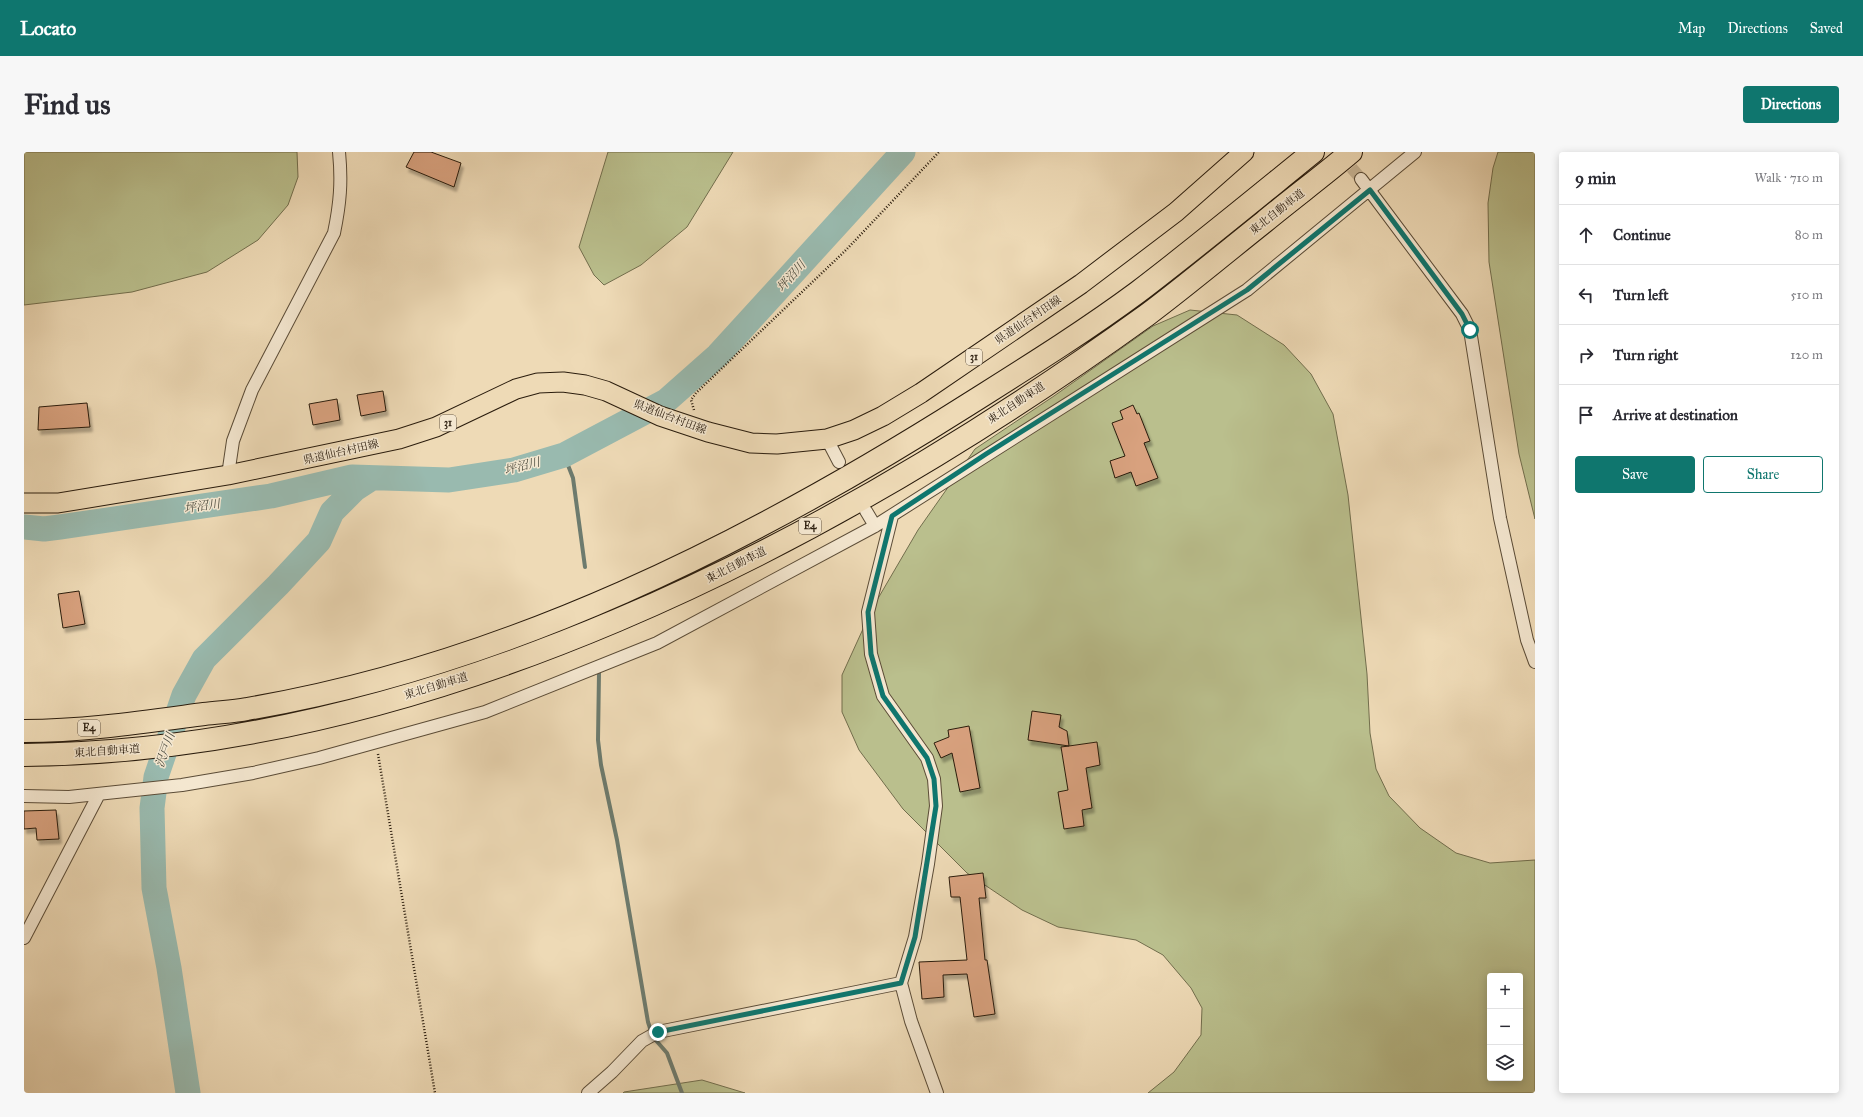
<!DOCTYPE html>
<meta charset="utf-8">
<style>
:root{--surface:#fff;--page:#f7f7f7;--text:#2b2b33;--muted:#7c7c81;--line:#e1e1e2;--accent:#0f766e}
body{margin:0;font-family:"IM FELL Great Primer","Noto Serif JP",serif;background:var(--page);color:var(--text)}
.controls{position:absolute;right:12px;bottom:12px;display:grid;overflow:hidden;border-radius:4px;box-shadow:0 2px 10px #0003}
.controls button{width:36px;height:36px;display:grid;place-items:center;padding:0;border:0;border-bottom:1px solid var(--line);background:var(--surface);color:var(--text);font:20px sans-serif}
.stop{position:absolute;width:12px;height:12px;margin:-9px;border:3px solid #0f766e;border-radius:50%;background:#fff}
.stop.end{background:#0f766e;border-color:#fff;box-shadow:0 1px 4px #0008}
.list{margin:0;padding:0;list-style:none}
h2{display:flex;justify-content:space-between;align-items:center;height:52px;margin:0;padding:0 16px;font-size:17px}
h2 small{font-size:13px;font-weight:400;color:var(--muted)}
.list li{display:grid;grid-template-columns:26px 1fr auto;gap:12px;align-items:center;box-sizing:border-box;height:60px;padding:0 16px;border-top:1px solid var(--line)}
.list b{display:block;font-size:15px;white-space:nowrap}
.list em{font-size:13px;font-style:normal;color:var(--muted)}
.actions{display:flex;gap:8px;padding:12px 16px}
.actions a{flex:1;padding:9px 0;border:1px solid var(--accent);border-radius:4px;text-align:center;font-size:14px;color:var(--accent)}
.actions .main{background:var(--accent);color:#fff}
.icon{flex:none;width:22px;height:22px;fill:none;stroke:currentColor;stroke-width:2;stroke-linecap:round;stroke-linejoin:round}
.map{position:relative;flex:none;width:1511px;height:941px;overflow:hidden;border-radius:4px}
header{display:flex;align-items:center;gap:24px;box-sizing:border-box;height:56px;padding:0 20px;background:var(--accent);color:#fff}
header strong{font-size:19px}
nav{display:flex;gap:22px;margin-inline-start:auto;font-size:14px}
.intro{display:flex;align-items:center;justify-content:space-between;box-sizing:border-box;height:96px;padding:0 24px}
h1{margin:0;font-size:28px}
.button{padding:10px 18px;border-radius:4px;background:var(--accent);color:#fff;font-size:14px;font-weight:700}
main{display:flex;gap:24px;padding:0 24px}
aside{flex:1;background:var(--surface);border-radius:4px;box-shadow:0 2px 10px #0003}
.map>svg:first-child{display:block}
.green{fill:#babf8d;stroke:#726e4d;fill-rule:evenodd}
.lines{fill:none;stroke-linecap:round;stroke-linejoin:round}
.stream{stroke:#6d7b6e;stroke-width:4}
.river{stroke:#99baaf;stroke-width:25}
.building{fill:#d8a17e;stroke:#2a1c0d;filter:url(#shadow)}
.street-tunnel{stroke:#c7b494;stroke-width:12;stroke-dasharray:12 6;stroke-linecap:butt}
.street-casing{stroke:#5b4c37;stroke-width:14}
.primary-casing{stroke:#2a1c0d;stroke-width:21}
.highway-casing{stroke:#2a1c0d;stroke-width:24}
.path{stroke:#2a1c0d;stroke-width:2.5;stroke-dasharray:1 2;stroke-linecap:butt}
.street{stroke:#f4e7d0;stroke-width:12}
.primary{stroke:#eedab6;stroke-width:19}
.highway{stroke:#eedab6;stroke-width:22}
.route{stroke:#0f766e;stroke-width:5}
.labels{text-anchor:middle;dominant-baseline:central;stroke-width:3;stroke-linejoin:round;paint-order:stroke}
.shield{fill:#f4e7d0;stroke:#675948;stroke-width:1}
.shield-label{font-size:10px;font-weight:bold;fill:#2a1c0d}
.street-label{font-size:11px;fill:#2a1c0d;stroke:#f4e7d0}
.water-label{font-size:12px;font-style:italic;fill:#4b4b3e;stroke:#f4e7d0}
</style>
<header>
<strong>Locato</strong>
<nav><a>Map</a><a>Directions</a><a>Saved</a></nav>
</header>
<div class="intro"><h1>Find us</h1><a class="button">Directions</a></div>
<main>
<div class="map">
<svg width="1511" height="941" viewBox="0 0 1511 941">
<defs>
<filter id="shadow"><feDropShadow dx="2.5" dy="4.5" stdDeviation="1" flood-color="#0004"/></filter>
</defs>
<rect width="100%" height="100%" fill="#eedab6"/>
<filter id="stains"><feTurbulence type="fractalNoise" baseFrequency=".005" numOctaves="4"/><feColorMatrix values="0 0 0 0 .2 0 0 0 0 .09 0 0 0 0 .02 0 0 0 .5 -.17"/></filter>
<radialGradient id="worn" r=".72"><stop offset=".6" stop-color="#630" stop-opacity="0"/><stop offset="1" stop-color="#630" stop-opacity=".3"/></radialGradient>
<!-- green -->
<path class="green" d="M0 0H273L274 25 264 53 234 88 183 120 108 140 0 153Z
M584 0H709L663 75 617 113 580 133 570 123 555 95Z
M1474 0H1511V367L1495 302 1465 110 1464 51 1469 16Z
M1166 158 1213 163 1260 193 1287 222 1309 262 1324 343 1343 522 1346 581 1352 617 1365 644 1396 676 1432 701 1466 711 1511 708V941H1124L1150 920 1177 883 1178 856 1167 836 1139 803 1112 788 1034 775 998 758 943 721 879 657 835 598 818 560V523L849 455 894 378 951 297 1030 244 1129 174ZM1466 824H1496V926H1466Z
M678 928 721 941H599L600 940Z"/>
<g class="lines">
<!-- stream -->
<path class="stream" d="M540 303 549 326 561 415
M575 521 574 588 577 613 593 688 624 870 629 885 643 901 658 941"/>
<!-- river -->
<path class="river" d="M0 375 20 377 36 375 247 344 328 325 425 328 490 318 540 303 642 249 694 203 879 0
M164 941 145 816 130 736 128 656 132 625 160 543 180 507 254 433 295 389 308 360 331 337 348 326"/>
</g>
<!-- building -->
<path class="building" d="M390 0H407L437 11 430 35 382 15Z
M359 239 362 259 337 264 333 243Z
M313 247 316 268 289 273 285 252Z
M63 251 66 275 14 278 15 255Z
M1109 253 1113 262 1115 261 1126 289 1120 291 1134 326 1112 334 1107 320 1091 326 1086 309 1101 304 1088 271 1099 267 1096 259Z
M55 439 61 472 39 476 34 442Z
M1008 559 1037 563 1035 575 1043 579 1045 594 1073 590 1076 613 1062 616 1068 656 1058 658 1060 674 1040 677 1034 640 1044 638 1037 595 1045 594 1004 588Z
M945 574 956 636 936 640 928 601 917 606 910 591 925 585 924 578Z
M32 658 35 687 13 688 12 676 0 677V659Z
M959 721 962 746H955L961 808H963L971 862 950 865 943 822 919 823 920 845 898 847 895 810 943 808 936 745H927L925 725Z"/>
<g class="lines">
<!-- street-tunnel -->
<path class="street-tunnel" d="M1316 2 1337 27"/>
<defs>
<path id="street" d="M1337 27 1438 162 1446 178 1476 366 1503 488 1511 510
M803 287 815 310
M204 323 209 289 228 238 310 81C316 52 318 30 315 0
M842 359 851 374
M868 364 844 460 847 502 859 544 903 606 910 627 912 654 904 712 891 785 877 831 887 869 913 941
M0 644 45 645 158 633 229 621 295 606 461 560 633 491 851 374 1223 138 1391 0
M0 786 75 642
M564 941 588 920 618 889 634 880 877 831"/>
<path id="primary" d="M0 351H34L204 323 375 287 412 275 492 237 514 231 539 230 561 233 582 239 636 264 684 280 727 291 753 292 803 287 830 278 859 264 897 241 1057 132 1152 60 1220 0"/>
<path id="highway" d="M0 579C61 579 120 570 180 562 194 560 209 560 223 557 483 513 724 392 945 252 1002 216 1060 180 1114 140 1173 95 1231 47 1289 0
M0 603C405 599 801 395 1123 163 1163 133 1201 101 1240 70 1269 46 1299 24 1327 0"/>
</defs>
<!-- street casing -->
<use href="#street" class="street-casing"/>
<!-- primary casing -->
<use href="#primary" class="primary-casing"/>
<!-- highway casing -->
<use href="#highway" class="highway-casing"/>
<!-- path -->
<path class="path" d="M670 258 667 248 672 241 822 98 915 0
M354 602 411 941"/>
<!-- street -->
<use href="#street" class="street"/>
<!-- primary -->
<use href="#primary" class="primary"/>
<!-- highway -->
<use href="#highway" class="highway"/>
</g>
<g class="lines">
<!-- route -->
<path class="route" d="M634 880 877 831 891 785 912 654 910 627 903 606 859 544 847 502 844 460 868 364 962 302 1223 138 1346 38 1438 162 1446 178"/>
</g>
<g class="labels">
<!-- shield labels -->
<g class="shield">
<rect x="942" y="197" width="16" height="16" rx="3"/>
<rect x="416" y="263" width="16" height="16" rx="3"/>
<rect x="775" y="366" width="22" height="16" rx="3"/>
<rect x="54" y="568" width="22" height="16" rx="3"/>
</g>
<g class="shield-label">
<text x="950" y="205">31</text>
<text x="424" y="271">31</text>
<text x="786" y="374">E4</text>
<text x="65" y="576">E4</text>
</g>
<!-- street labels -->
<g class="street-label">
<text transform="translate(1253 60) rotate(-38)">東北自動車道</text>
<text transform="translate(1004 168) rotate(-34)">県道仙台村田線</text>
<text transform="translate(992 251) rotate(-33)">東北自動車道</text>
<text transform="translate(646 265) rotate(21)">県道仙台村田線</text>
<text transform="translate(317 300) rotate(-13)">県道仙台村田線</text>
<text transform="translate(712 413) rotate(-27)">東北自動車道</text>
<text transform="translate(412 534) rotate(-17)">東北自動車道</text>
<text transform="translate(83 599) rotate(-4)">東北自動車道</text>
</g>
<!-- water labels -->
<g class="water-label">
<text transform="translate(767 124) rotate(-48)">坪沼川</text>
<text transform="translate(498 314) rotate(-14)">坪沼川</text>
<text transform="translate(178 354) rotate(-8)">坪沼川</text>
<text transform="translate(141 598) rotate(-71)">沢戸川</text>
</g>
</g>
<rect width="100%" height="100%" filter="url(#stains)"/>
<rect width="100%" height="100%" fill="url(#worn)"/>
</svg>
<div class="controls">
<button>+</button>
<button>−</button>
<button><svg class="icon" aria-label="layers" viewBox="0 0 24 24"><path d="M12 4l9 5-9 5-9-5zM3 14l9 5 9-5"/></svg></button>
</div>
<div class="stop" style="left:1446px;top:178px"></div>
<div class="stop end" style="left:634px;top:880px"></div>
</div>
<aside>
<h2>9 min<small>Walk · 710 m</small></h2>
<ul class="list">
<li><svg class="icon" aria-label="ahead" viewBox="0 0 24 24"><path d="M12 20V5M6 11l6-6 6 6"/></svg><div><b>Continue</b></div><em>80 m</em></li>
<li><svg class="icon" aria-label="left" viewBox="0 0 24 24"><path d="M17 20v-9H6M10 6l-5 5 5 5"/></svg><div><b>Turn left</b></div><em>510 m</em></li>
<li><svg class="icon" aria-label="right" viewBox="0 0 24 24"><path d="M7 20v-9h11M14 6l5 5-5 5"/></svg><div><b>Turn right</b></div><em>120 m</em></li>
<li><svg class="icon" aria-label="arrive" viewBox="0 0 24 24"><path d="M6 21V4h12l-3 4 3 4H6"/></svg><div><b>Arrive at destination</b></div></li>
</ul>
<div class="actions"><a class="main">Save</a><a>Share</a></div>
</aside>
</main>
